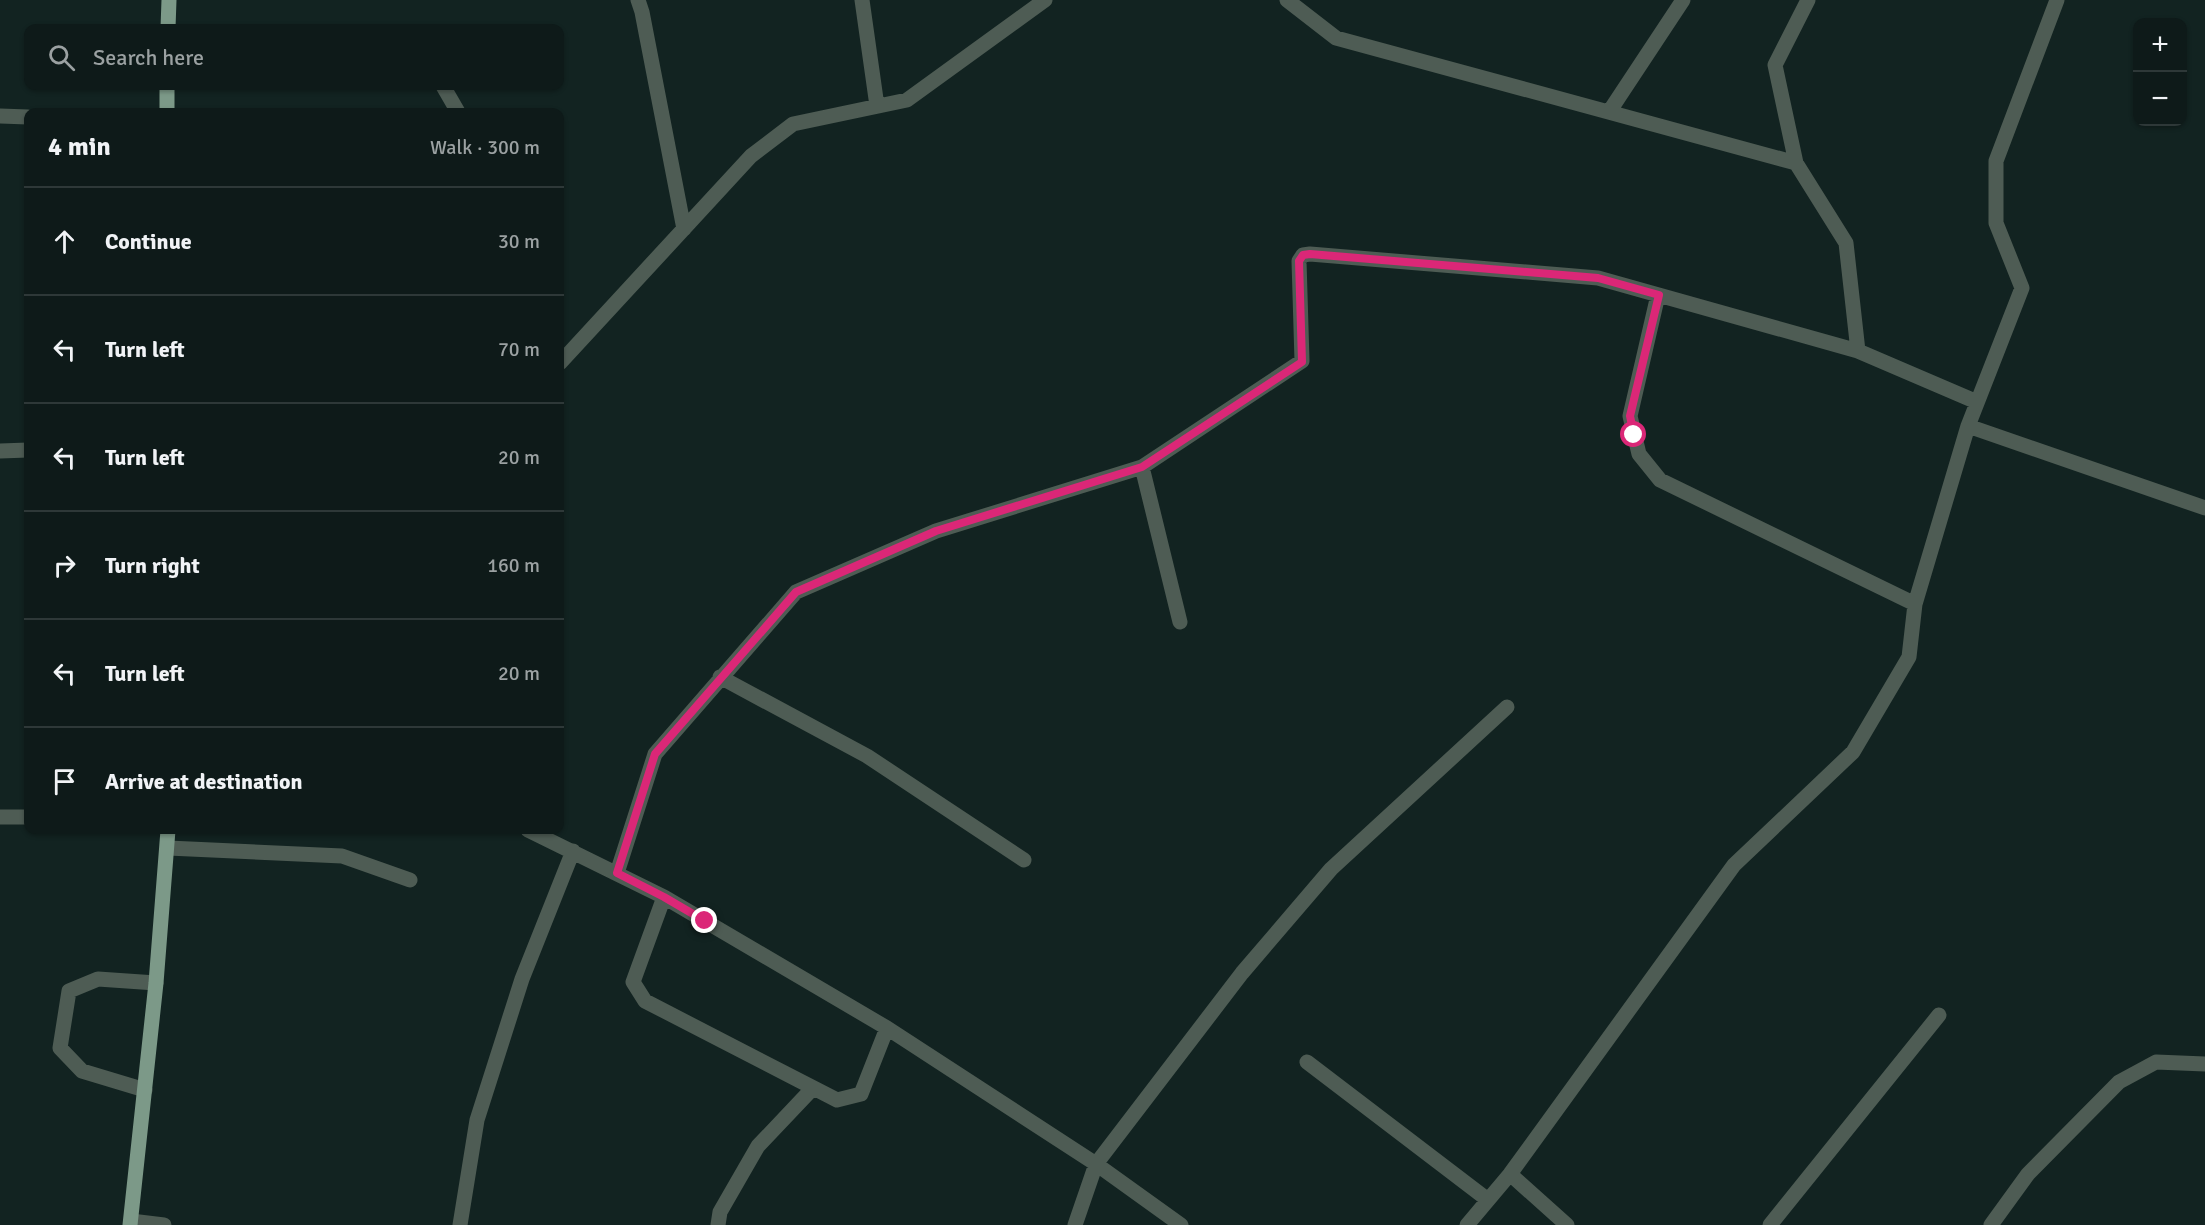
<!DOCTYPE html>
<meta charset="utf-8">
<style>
:root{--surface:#0e1a19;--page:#1c2726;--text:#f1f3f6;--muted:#9ba1a2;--line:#2e3838}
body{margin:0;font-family:Signika,sans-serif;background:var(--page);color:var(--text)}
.controls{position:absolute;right:18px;top:18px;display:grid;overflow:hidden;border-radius:12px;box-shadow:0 2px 4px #0004}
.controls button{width:54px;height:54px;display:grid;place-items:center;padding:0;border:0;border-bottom:2px solid var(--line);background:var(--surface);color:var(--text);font:30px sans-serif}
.stop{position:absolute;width:18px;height:18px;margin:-14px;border:4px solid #db2777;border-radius:50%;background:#fff}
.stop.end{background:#db2777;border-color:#fff;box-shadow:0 2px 6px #0008}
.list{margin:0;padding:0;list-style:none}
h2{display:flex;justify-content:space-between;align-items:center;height:78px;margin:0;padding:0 24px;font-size:26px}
h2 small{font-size:20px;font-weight:400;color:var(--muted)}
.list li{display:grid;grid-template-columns:39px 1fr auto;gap:18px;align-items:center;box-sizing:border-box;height:108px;padding:0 24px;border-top:2px solid var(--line)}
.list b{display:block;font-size:22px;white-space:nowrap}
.list em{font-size:20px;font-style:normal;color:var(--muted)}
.icon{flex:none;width:33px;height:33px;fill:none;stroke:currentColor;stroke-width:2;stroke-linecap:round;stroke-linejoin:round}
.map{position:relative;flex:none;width:2205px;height:1225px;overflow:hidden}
.search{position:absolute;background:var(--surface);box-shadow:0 2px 4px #0004;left:24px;top:24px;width:540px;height:66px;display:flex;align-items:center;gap:15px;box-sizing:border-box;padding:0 21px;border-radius:12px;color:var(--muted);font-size:22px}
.panel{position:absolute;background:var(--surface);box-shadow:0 2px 4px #0004;left:24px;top:108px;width:540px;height:726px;border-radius:12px}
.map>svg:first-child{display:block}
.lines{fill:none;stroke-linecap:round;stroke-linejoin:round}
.minor{stroke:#4e5c54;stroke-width:15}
.major{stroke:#7c9988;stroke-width:15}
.route{stroke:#db2777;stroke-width:8}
</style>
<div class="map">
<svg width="2205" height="1225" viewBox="0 0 2205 1225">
<rect width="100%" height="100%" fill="#122321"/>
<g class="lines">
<!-- minor -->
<path class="minor" d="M638 0 642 12 684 229
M862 0 877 106
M1287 0 1336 38 1796 163
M1808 0 1775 65 1796 163 1846 243 1858 351 1977 402
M443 86 458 112
M1609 112 1683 0
M0 116 28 117
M1658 295 1630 416 1639 454 1660 480 1915 604
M560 363 751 156 793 124 907 100 1045 0
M1968 426 2205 508
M0 451 28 450
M1142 467 1180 622
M720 677 867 756 1024 860
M0 817H28
M528 830 664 897 887 1028 1096 1164 1181 1225
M168 848 342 856 410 880
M617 873 655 754 796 592 936 531 1142 467 1302 361 1299 261 1303 255 1310 254 1598 278 1858 351
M664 897 633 982 645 1001 837 1100 861 1094 887 1028
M1307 1062 1488 1200
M145 1090 82 1071 60 1048 69 991 98 979 156 983
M1510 1174 1567 1225
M131 1221 164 1225
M460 1225 477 1120 522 979 573 851
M718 1225 720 1212 758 1146 813 1088
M1075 1225 1096 1164 1242 973 1331 869 1507 707
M1467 1225 1510 1174 1734 865 1853 752 1909 657 1915 604 1968 426 2022 288 1996 223V161L2057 0
M1770 1225 1939 1015
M1991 1225 2028 1174 2119 1082 2156 1062 2205 1064"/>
<!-- major -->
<path class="major" d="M168 28 169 0
M167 112V86
M130 1225 156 983 168 830"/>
</g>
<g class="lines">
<!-- route -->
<path class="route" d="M705 921 664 897 617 873 655 754 796 592 936 531 1142 467 1302 362 1299 261 1303 255 1310 254 1598 278 1659 295 1630 416 1634 435"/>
</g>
</svg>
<div class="controls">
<button>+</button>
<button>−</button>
</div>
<div class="stop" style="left:1634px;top:435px"></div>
<div class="stop end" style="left:705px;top:921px"></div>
<div class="search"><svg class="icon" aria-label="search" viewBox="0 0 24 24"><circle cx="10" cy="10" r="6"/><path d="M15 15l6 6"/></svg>Search here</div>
<section class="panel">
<h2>4 min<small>Walk · 300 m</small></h2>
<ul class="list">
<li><svg class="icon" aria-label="ahead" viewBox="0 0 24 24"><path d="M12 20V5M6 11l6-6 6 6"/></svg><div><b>Continue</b></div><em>30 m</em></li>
<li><svg class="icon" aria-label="left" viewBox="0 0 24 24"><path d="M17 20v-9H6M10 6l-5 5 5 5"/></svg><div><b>Turn left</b></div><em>70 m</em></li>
<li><svg class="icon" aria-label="left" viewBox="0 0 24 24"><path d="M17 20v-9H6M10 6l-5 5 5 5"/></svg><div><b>Turn left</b></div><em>20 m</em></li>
<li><svg class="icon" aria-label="right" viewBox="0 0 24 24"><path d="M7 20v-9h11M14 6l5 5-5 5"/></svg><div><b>Turn right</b></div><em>160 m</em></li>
<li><svg class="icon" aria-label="left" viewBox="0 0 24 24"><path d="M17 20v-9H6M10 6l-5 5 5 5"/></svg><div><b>Turn left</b></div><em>20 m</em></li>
<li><svg class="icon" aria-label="arrive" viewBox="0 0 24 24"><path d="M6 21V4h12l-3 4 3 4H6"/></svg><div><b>Arrive at destination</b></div></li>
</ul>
</section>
</div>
